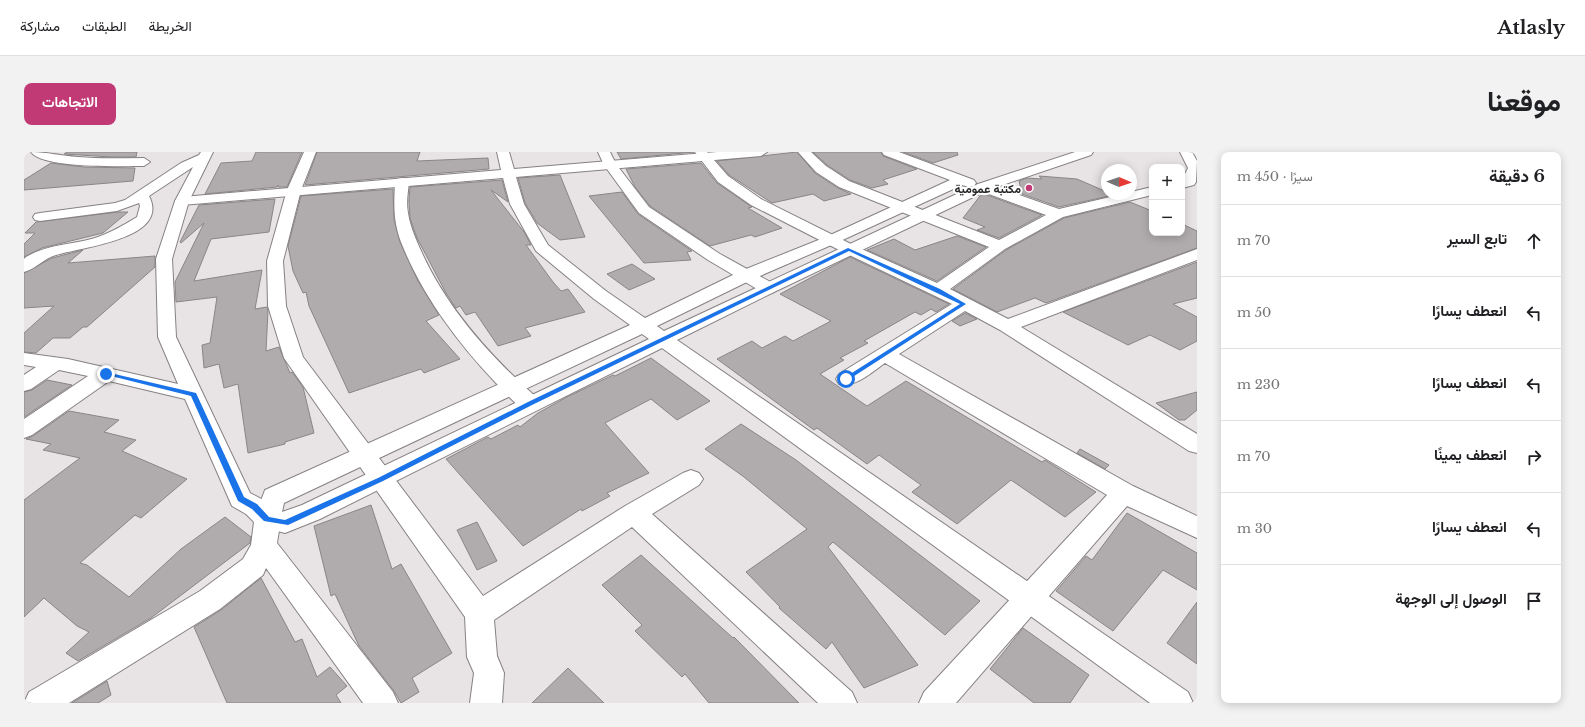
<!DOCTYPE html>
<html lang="ar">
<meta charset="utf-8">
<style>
:root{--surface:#fff;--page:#f2f2f2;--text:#202124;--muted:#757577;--line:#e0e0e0;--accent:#c13975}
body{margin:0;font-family:"Libre Baskerville",Vazirmatn,serif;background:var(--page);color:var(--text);direction:rtl}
.controls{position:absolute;right:12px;top:12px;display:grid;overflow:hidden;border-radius:8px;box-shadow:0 2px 10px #0003}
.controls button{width:36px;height:36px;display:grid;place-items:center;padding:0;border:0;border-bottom:1px solid var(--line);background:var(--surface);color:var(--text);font:20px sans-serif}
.compass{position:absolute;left:1077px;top:12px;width:36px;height:36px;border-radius:50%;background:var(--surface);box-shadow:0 2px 10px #0003;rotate:92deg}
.stop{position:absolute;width:12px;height:12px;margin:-9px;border:3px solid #1a73e8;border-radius:50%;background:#fff}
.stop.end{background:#1a73e8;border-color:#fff;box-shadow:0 1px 4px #0008}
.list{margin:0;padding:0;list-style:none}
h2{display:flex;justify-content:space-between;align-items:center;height:52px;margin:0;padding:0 16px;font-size:17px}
h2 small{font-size:13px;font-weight:400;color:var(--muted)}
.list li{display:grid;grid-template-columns:26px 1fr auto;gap:12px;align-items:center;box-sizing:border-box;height:72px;padding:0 16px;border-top:1px solid var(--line)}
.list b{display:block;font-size:15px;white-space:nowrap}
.list em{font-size:13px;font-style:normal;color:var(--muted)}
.icon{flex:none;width:22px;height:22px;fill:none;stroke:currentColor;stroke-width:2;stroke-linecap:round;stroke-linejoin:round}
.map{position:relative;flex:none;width:1173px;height:551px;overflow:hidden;direction:ltr;border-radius:8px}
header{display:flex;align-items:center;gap:24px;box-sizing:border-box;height:56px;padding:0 20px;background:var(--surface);border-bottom:1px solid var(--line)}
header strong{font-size:19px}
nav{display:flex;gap:22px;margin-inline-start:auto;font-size:14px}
.intro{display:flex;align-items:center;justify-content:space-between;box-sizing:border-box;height:96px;padding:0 24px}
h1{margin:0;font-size:28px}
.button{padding:10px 18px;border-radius:8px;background:var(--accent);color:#fff;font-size:14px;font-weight:700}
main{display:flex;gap:24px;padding:0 24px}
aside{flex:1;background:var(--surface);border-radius:8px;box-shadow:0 2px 10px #0003}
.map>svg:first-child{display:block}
.building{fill:#b0abad;stroke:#8a8586}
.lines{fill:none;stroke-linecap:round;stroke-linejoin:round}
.minor-casing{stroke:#868182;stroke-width:2}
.tertiary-casing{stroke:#868182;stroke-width:2}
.minor{fill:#fff;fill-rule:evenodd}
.tertiary{fill:#fff;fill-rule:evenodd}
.route{fill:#1a73e8}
.poi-dot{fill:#c13975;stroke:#fff;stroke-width:1.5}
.labels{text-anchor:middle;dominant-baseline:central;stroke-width:4;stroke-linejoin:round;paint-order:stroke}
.far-poi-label{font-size:12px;font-weight:bold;fill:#282626;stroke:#fff;text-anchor:end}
</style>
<header>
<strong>Atlasly</strong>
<nav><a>الخريطة</a><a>الطبقات</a><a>مشاركة</a></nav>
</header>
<div class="intro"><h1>موقعنا</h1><a class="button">الاتجاهات</a></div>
<main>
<aside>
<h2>6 دقيقة<small>سيرًا · 450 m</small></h2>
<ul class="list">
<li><svg class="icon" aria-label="ahead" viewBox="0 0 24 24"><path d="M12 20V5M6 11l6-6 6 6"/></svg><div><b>تابع السير</b></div><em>70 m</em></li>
<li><svg class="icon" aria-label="left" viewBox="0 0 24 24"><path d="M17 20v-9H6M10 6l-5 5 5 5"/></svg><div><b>انعطف يسارًا</b></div><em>50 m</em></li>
<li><svg class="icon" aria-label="left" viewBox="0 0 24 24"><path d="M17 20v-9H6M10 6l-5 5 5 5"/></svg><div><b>انعطف يسارًا</b></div><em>230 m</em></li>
<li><svg class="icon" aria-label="right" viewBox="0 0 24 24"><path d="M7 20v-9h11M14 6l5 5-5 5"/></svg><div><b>انعطف يمينًا</b></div><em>70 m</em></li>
<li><svg class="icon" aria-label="left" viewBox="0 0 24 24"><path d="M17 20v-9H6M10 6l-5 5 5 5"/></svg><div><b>انعطف يسارًا</b></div><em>30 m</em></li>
<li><svg class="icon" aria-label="arrive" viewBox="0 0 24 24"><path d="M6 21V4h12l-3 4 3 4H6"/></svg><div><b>الوصول إلى الوجهة</b></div></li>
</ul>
</aside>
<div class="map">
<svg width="1173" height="551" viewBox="0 0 1173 551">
<rect width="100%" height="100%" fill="#e8e3e5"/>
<!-- building -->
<path class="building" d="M43 0H113L112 5H87L40 2Z
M232 0H278L263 35H254V33L253 35 181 42 197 11 228 9Z
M293 0H396L393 9 464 6 465 17 281 33Z
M593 0H670L597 7Z
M773 0 791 21 814 36 827 42 800 49 789 42 748 51 705 23 693 9Z
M789 0H857L859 4 893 17 859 28 864 32 848 36 826 28 803 13Z
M879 0H933L934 3 909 11Z
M27 11 60 15 111 16 109 29 0 38V28Z
M677 11 693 31 728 55 724 56 758 76 731 85 727 83 686 94 626 54 611 35 602 17Z
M536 23 540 33 561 85 536 88 513 71 501 51 494 26Z
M1015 24 1053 27 1083 40V42L1090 43 1035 55 998 42 995 29 1003 26 1018 27Z
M478 28 484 50 467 38 500 80 507 93H502L529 130 537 139 544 137 561 160 501 176 507 184 474 194 451 160 442 163 436 154 432 156 422 141 393 86 386 66 385 49 386 35Z
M369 37 370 68 376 90 394 129 415 163 402 169 436 207 400 221 397 217 325 241 285 154 282 140 279 141 269 119 264 94 277 44Z
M598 40 614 62 668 99 663 100 667 108 620 111 565 44Z
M960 42 1018 63 975 86 953 78 961 75 939 66 956 44Z
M251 47 245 80 187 87 170 129 238 118 231 157 243 155 244 159 242 199 255 195 266 221 268 220 279 235 290 281 261 290V292L224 301 214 232 200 236 195 212 180 216 178 193 186 191 193 145 152 150 151 130 180 71 157 91 156 90 175 53Z
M1106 50 1128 59V81H1158V72L1173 79V96L1022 151 1011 146 973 160 929 137 982 98 1040 66Z
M94 60H104L79 81 18 96 0 105V92L11 81H1L12 70Z
M933 84 962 95 913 129 843 98 870 87 891 98Z
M59 98 44 111 131 104V115L63 175H59L46 186H29L12 201 0 200V181L30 154 0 156V121L28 106Z
M826 105 925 152 912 160 907 157 897 163 891 160 840 189 844 191 816 206 820 208 796 222 843 254 882 229 1018 310 1021 308 1072 340 1041 365 987 328 933 372 888 340 897 333 855 303 843 312 793 276 790 278 693 207 728 189 738 196 761 184 769 189 807 169 756 142Z
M1173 110V146L1149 152 1173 165V189L1156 198 1126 183 1104 193 1039 160Z
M608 112 631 127 605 138 583 122Z
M941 161 953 167 936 174 928 169Z
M627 206 686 249 653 268 627 247 581 271 625 321 583 341 586 344 558 359 557 357 499 394 422 307 464 285 467 287 494 273 496 275 514 261 543 245 589 223 591 224Z
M23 228 48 233 0 265V240L8 238Z
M1173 240V258L1161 268H1155L1132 251Z
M45 259 95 268 80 280 112 288 98 299 163 327 117 366 111 363 56 411 63 413 105 445 157 397 201 365 227 385 226 391 127 466 54 509 42 501 65 480 53 474 20 446 0 465V348L56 306 19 298 27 292 2 287 9 284Z
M717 272 772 308 956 449 921 483 809 390 804 395 894 513 840 536 808 490 802 497 755 456 756 455 722 420 783 377 720 325 681 297Z
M1056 297 1085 313 1081 317 1053 301Z
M347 353 368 417 377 412 428 501 388 526 395 540 377 551 370 539 335 494 311 442 307 444 290 374Z
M1103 361 1173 401V438L1139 418 1089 479 1032 439 1062 404 1068 408Z
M453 370 473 409 453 418 433 378Z
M617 403 709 486 710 485 775 551H685L661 522 658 525 611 479 618 473 578 433Z
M237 426 271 490 278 487 293 525 306 515 323 534 312 543 317 551H203L170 475 197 458Z
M1173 450V512L1143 491Z
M999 476 1065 523 1046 551H1010L966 517Z
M544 516 580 551H508Z
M83 529 87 543 74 551H48Z"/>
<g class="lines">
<defs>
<path id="minor" d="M7 0C23 0 38 4 54 5 76 7 98 6 120 6L126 10 120 14C99 14 19 17 7 0Z
M177 0H189L165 49 148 107 152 185 226 341C236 346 255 355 256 368 256 375 254 384 253 391L369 540 374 551H339L242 416 239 423 196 457 45 551H0L5 540 176 439 219 407 227 393 230 370 222 362 208 354 161 247 85 229 8 283 0 286V267L64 224 35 218 7 237 0 239V223L12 215 0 213V201L44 207 154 232 134 185 132 107 151 49 169 15 125 44C147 87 57 95 32 103 20 106 12 117 0 120V107L2 105C24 92 48 93 71 86 86 81 100 73 113 65L116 54 115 51 93 59 16 69 11 68 9 65 11 62 16 61 91 51 101 48 157 11 175 3Z
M280 0H292L277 38 259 109 262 154 279 205 459 444 601 354 659 321 667 318 675 321 679 327 675 333 628 362 828 540 833 551H794L608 375 470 468 473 504 480 521 478 551H446L450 521 443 505 441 465 260 206 244 154 243 109 263 38Z
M574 0H586L592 12 625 55 696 102 750 132 753 136 750 140 744 141 738 140 684 108 615 61 580 13Z
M671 0H683L704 24 737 47 831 94 913 131 965 95 815 35 792 20 774 0H787L802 14 825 29 975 88 1022 63 954 38 952 35 954 32H964L1035 57 1099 42H1107V40L1128 35V43L1039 65 981 97 926 137 984 167 1173 97V108L997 175 1173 282V301L1165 299 976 178 941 159 875 202 1109 334 1173 364V386L1103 354 932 551H895L900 540 1083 343 861 211C848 220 831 236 815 232L812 227 815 222 928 152 819 100 727 53 694 30Z
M1156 0H1168L1173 9 1172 30 1170 33 1158 36V28L1164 16Z
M378 26 383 27 385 30C384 40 382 50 384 61 386 74 392 88 398 101 424 158 467 205 513 246L517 251 513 256C508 257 504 259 499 256 489 251 480 239 472 231 433 190 398 143 377 90 369 68 370 53 371 30L373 27Z"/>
<path id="tertiary" d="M473 0H485L490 17 693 0H743L737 4 492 25 500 52 524 93 582 139 621 166 717 119 802 85 926 28 860 3 858 0H875L950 28 952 31 950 34 945 35 938 33 812 91 729 127 633 174 640 179 954 32 1051 0H1069L1067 3 964 38 750 140 653 188 1164 540 1169 551H1126L638 196 296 367 261 381 234 374 230 367 241 338 606 173 570 147 512 99 486 52 479 26 158 53 153 52 151 49 153 46 158 45 477 18ZM618 182 625 187 278 353 258 360 260 351Z"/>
</defs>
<!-- minor casing -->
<use href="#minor" class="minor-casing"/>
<!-- tertiary casing -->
<use href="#tertiary" class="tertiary-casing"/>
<!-- minor -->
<use href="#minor" class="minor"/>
<!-- tertiary -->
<use href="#tertiary" class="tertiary"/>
</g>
<!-- route -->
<path class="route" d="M824 96 916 137 942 152 824 228H820V226L936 152 825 99 508 253 359 329 264 373 240 369 228 357 214 349 167 244 79 222 82 220 172 241 220 345 233 352 245 365 261 368 354 326 504 250Z"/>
<!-- markers -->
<circle class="poi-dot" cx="1005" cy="36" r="4"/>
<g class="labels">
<!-- far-poi labels -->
<g class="far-poi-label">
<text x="997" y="36">مكتبة عمومية</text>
</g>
</g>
</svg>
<div class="controls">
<button>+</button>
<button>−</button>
</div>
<svg class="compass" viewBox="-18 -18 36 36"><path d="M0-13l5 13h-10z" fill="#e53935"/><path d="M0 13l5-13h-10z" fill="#757577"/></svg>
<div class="stop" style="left:822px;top:227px"></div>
<div class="stop end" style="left:82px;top:222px"></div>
</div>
</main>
